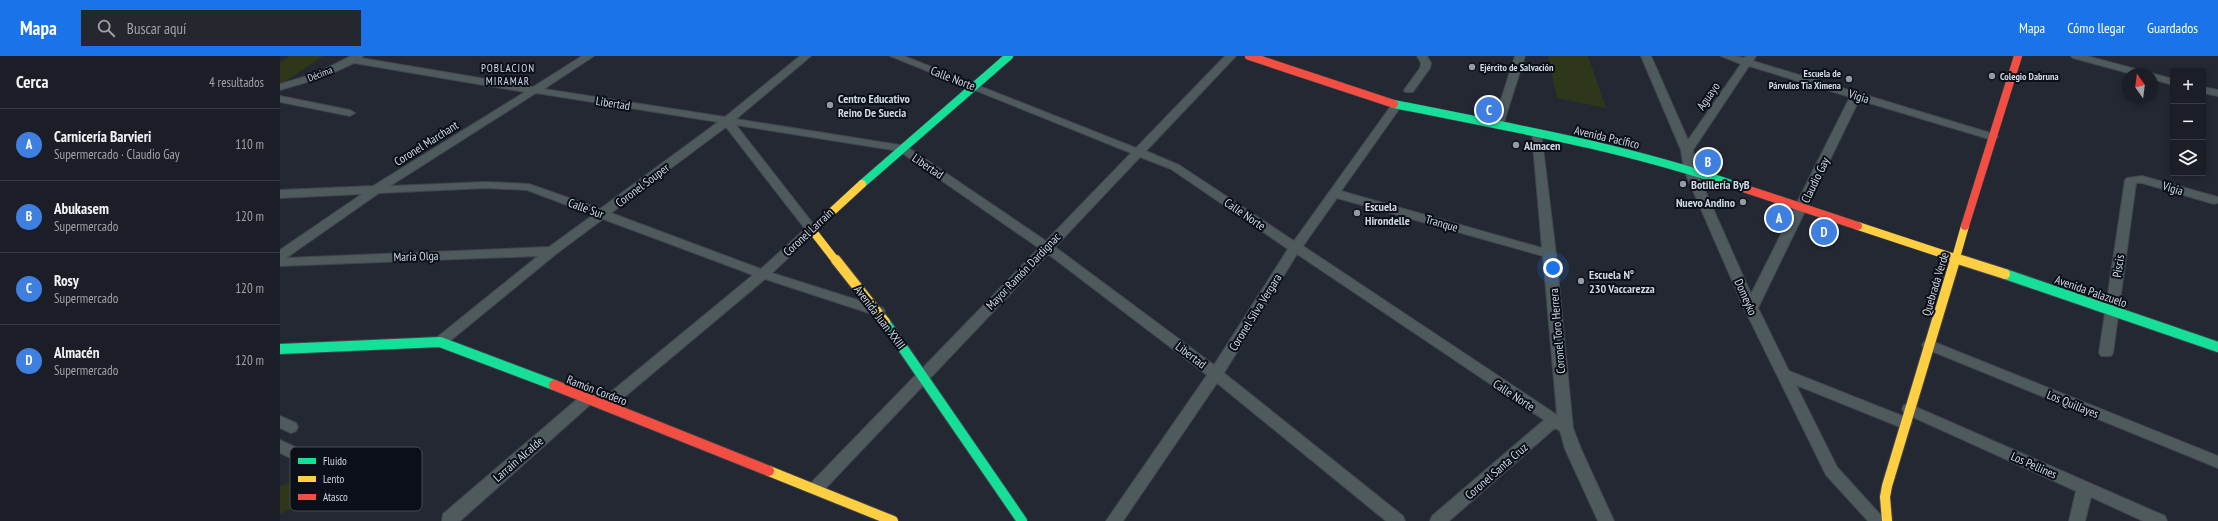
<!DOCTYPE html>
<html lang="es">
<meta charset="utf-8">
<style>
:root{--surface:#1b1e26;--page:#24272e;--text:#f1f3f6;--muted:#a0a2a7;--line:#393c43;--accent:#1a73e8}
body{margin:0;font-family:"PT Sans Narrow",sans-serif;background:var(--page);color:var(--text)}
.controls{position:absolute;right:12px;top:12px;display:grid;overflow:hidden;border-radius:0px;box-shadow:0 2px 6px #0003}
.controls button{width:36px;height:36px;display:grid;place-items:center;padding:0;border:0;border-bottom:1px solid var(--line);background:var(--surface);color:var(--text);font:20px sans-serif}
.compass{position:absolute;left:1842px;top:12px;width:36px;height:36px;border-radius:50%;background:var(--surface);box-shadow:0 2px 6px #0003;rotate:346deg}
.you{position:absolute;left:1273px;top:212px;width:14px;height:14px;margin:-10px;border:3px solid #fff;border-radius:50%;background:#1a73e8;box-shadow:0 0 0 6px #1a73e833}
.badge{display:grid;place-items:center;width:26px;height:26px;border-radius:50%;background:var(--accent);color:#fff;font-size:13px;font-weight:700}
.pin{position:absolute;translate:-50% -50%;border:2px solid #fff;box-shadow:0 1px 4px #0006}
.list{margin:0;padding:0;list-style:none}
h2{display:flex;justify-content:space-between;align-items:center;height:52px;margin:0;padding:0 16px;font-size:17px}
h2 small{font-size:13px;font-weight:400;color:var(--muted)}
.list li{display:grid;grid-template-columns:26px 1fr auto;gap:12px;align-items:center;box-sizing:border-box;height:72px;padding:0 16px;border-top:1px solid var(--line)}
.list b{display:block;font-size:15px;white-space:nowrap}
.list p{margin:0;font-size:13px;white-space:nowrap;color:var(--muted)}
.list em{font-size:13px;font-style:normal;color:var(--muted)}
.icon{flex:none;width:22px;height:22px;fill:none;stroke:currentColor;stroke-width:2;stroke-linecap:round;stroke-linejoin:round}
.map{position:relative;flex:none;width:1938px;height:465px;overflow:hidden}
header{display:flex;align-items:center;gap:24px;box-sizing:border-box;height:56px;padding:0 20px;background:var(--accent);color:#fff}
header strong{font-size:19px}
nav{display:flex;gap:22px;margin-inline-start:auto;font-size:14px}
.search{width:280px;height:36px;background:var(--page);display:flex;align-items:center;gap:10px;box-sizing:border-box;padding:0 14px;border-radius:0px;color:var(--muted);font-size:15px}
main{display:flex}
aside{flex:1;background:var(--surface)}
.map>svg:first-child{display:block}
.green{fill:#2e371a}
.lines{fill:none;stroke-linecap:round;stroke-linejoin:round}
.street-casing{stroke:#41454e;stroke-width:2}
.fast-far1-casing{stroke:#41454e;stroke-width:9}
.fast-casing{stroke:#41454e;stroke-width:12}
.slow-far1-casing{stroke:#41454e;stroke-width:9}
.slow-casing{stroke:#41454e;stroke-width:12}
.jam-far1-casing{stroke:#41454e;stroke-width:9}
.jam-casing{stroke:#41454e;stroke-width:12}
.street{fill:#4e5a5c;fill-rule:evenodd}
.fast-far1{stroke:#16e098;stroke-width:8}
.fast{stroke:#16e098;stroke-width:10}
.slow-far1{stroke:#ffcf43;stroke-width:8}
.slow{stroke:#ffcf43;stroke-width:10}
.jam-far1{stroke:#f24e42;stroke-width:8}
.jam{stroke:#f24e42;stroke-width:10}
.poi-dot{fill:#949aa6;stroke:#0b0f17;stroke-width:1.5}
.labels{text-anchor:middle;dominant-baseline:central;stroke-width:4;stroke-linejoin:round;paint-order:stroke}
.far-poi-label{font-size:10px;font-weight:bold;fill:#d1d8e4;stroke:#0b0f17;text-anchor:start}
.far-street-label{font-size:10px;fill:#d1d8e4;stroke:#0b0f17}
.far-neighbourhood-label{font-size:11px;letter-spacing:1px;fill:#d1d8e4;stroke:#0b0f17}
.street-label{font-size:12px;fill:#d1d8e4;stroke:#0b0f17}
.poi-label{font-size:12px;font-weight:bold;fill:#d1d8e4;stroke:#0b0f17;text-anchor:start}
.key{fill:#0b0f17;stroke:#464b54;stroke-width:1}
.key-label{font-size:11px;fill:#d1d8e4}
</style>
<header>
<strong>Mapa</strong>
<div class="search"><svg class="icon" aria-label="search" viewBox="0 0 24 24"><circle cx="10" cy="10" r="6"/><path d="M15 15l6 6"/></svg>Buscar aquí</div>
<nav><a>Mapa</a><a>Cómo llegar</a><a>Guardados</a></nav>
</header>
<main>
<aside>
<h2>Cerca<small>4 resultados</small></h2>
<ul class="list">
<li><span class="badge" style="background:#3f7fe0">A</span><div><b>Carnicería Barvieri</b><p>Supermercado · Claudio Gay</p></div><em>110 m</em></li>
<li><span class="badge" style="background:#3f7fe0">B</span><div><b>Abukasem</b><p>Supermercado</p></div><em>120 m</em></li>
<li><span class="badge" style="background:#3f7fe0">C</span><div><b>Rosy</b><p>Supermercado</p></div><em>120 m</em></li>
<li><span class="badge" style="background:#3f7fe0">D</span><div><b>Almacén</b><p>Supermercado</p></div><em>120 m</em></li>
</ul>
</aside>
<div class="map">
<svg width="1938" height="465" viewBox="0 0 1938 465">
<rect width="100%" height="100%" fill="#242832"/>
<!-- green -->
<path class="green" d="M10 0H43L0 29V6Z
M1268 0H1308L1326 52 1277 42Z
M13 425 11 453 0 458V430Z"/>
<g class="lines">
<defs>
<path id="street" d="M71 0H83L81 2 253 31 302 0H314L264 33 445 61 520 0H531L456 63 626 90 766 185 851 97 610 0H624L856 92 945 0H956L866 95 899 109 1014 185 1113 47 1117 46 1122 49 1061 135 1262 192 1252 77 1257 74 1261 75 1276 198 1293 372 1301 393 1334 465H1318L1285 393 1280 375 1275 372 1169 465H1150L1152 460 1264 364 1017 198 944 317 1123 460 1125 465H1106L937 327 843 465H826L927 319 768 198 542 436 536 438 530 436 528 432 530 428 759 192 619 95 456 69 538 174 492 217 603 252 605 255 603 258 598 260 485 223 330 353 325 354 320 353 318 349 320 345 473 219 323 163 276 198 165 289H155L153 286 155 283 258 200 0 210V194L82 138 0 142V134L93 130 245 36 74 7 44 21 0 34V28L37 17ZM256 37 438 66 320 153 249 128 206 126 110 130ZM446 71 525 173 481 213 331 157ZM860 101 891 113 1008 193 934 309 775 191ZM206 132 247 134 313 159 269 191 6 202 99 137ZM1057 142 1263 200 1277 359 1023 190Z
M1137 0H1147L1151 7 1150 12 1133 36H1125L1124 34 1140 12 1141 7Z
M1235 0H1245L1223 69 1218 72 1214 71 1213 69Z
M1361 0H1371L1408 84 1461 8 1441 0H1456L1464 2 1466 0H1476L1473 5 1717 79 1718 81 1713 84 1709 83 1579 44 1478 252 1509 315 1630 363 1632 367 1630 371 1625 373 1516 329 1557 411 1606 465H1588L1546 419 1464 252 1404 114 1401 94ZM1469 10 1570 41 1471 238 1416 114 1413 94Z
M1791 0H1807L1893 23V29L1872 23V18H1852L1793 2Z
M1923 31 1938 34V40L1923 37Z
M0 40 70 54 75 57 70 60 0 46Z
M1862 120 1938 141V147L1934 148 1862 127H1856L1833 297 1831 300H1821L1819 297 1845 124 1847 122Z
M1649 284 1938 400V412L1644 292 1642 289 1644 286Z
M307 338 312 339 314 343 312 347 180 465H162L163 458 302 339Z
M1629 348 1885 460 1887 465H1863L1811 441 1805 465H1789L1796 435 1624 357 1622 353 1624 349Z
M0 360 16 367 18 371 16 375 11 377 0 372Z
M0 384 94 428 96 432 94 436 88 438 82 436 0 397Z"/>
<path id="fast-far1" d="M1114 48C1228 71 1344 91 1454 129
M582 128 729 0"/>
<path id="fast" d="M1725 218 1938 291
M605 266 742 465
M0 293 160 286 274 329"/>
<path id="slow-far1" d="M1578 170 1684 205
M556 205 532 174 582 128
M1675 205 1685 170"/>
<path id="slow" d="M556 204 605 266
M1681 204 1725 218
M489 415 613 465
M1607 465 1605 441 1607 430 1675 204"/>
<path id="jam-far1" d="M969 0 1114 48
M1454 129 1578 170
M1685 170 1738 0"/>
<path id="jam" d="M274 329 489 415"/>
</defs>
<!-- street casing -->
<use href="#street" class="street-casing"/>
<!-- fast-far1 casing -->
<use href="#fast-far1" class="fast-far1-casing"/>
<!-- fast casing -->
<use href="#fast" class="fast-casing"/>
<!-- slow-far1 casing -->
<use href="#slow-far1" class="slow-far1-casing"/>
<!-- slow casing -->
<use href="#slow" class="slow-casing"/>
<!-- jam-far1 casing -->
<use href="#jam-far1" class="jam-far1-casing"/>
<!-- jam casing -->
<use href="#jam" class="jam-casing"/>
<!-- street -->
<use href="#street" class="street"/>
<!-- fast-far1 -->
<use href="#fast-far1" class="fast-far1"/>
<!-- fast -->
<use href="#fast" class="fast"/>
<!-- slow-far1 -->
<use href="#slow-far1" class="slow-far1"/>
<!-- slow -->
<use href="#slow" class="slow"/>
<!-- jam-far1 -->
<use href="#jam-far1" class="jam-far1"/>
<!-- jam -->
<use href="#jam" class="jam"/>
</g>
<!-- markers -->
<g class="poi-dot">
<circle cx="1192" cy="11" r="4"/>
<circle cx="1712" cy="20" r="4"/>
<circle cx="1569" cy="23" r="4"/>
<circle cx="550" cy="49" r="4"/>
<circle cx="1236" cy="89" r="4"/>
<circle cx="1403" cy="128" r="4"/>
<circle cx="1463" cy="146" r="4"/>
<circle cx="1077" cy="157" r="4"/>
<circle cx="1301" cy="225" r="4"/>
</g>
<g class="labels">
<!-- far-poi labels -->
<g class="far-poi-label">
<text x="1200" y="11">Ejército de Salvación</text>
<text x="1561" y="17" text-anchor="end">Escuela de<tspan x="1561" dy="12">Párvulos Tia Ximena</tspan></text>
<text x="1720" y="20">Colegio Dabruna</text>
</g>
<!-- far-street labels -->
<g class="far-street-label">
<text transform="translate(40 18) rotate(-21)">Décima</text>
</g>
<!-- far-neighbourhood labels -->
<g class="far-neighbourhood-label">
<text x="228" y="12">POBLACION<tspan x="228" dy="13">MIRAMAR</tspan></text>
</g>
<!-- street labels -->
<g class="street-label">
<text transform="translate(673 22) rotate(21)">Calle Norte</text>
<text transform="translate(1428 40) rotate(-55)">Aguayo</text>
<text transform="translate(1579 40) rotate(17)">Vigia</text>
<text transform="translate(333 47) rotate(9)">Libertad</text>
<text transform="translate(1327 81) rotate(13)">Avenida Pacífico</text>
<text transform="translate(146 87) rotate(-32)">Coronel Marchant</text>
<text transform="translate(648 110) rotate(34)">Libertad</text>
<text transform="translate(1535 124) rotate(-64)">Claudio Gay</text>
<text transform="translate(362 129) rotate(-37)">Coronel Souper</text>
<text transform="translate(1893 132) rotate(17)">Vigia</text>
<text transform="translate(306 152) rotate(20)">Calle Sur</text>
<text transform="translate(965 158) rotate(34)">Calle Norte</text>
<text transform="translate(1162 167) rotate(16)">Tranque</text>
<text transform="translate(528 176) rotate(-43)">Coronel Larraín</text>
<text transform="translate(136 200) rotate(-2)">María Olga</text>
<text transform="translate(1838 210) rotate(-81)">Piscis</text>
<text transform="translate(743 215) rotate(-46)">Mayor Ramón Dardignac</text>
<text transform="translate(1655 228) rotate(-73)">Quebrada Verde</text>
<text transform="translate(1811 235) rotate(19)">Avenida Palazuelo</text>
<text transform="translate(1466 241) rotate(66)">Domeyko</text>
<text transform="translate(975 256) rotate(-58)">Coronel Silva Vergara</text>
<text transform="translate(600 261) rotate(53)">Avenida Juan XXIII</text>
<text transform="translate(1277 275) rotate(-95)">Coronel Toro Herrera</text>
<text transform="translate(911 299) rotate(37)">Libertad</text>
<text transform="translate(317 334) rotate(21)">Ramón Cordero</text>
<text transform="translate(1234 339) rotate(33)">Calle Norte</text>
<text transform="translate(1793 348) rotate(22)">Los Quillayes</text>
<text transform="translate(238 403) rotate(-41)">Larrain Alcalde</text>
<text transform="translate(1754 409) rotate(24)">Los Pellines</text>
<text transform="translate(1216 415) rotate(-41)">Coronel Santa Cruz</text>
</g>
<!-- poi labels -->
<g class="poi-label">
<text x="558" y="42">Centro Educativo<tspan x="558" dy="14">Reino De Suecia</tspan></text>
<text x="1244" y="89">Almacen</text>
<text x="1411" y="128">Botillería ByB</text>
<text x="1455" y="146" text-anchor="end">Nuevo Andino</text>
<text x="1085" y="150">Escuela<tspan x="1085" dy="14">Hirondelle</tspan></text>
<text x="1309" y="218">Escuela N°<tspan x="1309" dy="14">230 Vaccarezza</tspan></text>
</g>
</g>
<!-- legend -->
<rect x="10" y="391" width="132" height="64" rx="6" class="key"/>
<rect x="18" y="402" width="18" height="6" fill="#16e098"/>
<rect x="18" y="420" width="18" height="6" fill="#ffcf43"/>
<rect x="18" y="438" width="18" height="6" fill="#f24e42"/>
<g class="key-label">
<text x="43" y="409">Fluido</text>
<text x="43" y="427">Lento</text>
<text x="43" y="445">Atasco</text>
</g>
</svg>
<div class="controls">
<button>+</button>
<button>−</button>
<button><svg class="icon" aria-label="layers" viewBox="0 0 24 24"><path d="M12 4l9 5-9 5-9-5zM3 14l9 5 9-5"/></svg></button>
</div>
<svg class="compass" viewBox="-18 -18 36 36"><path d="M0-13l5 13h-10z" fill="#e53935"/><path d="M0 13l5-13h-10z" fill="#a0a2a7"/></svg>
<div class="you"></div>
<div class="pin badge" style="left:1499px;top:162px;background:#3f7fe0">A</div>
<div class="pin badge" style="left:1428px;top:106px;background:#3f7fe0">B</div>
<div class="pin badge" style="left:1209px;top:54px;background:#3f7fe0">C</div>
<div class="pin badge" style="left:1544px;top:176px;background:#3f7fe0">D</div>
</div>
</main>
